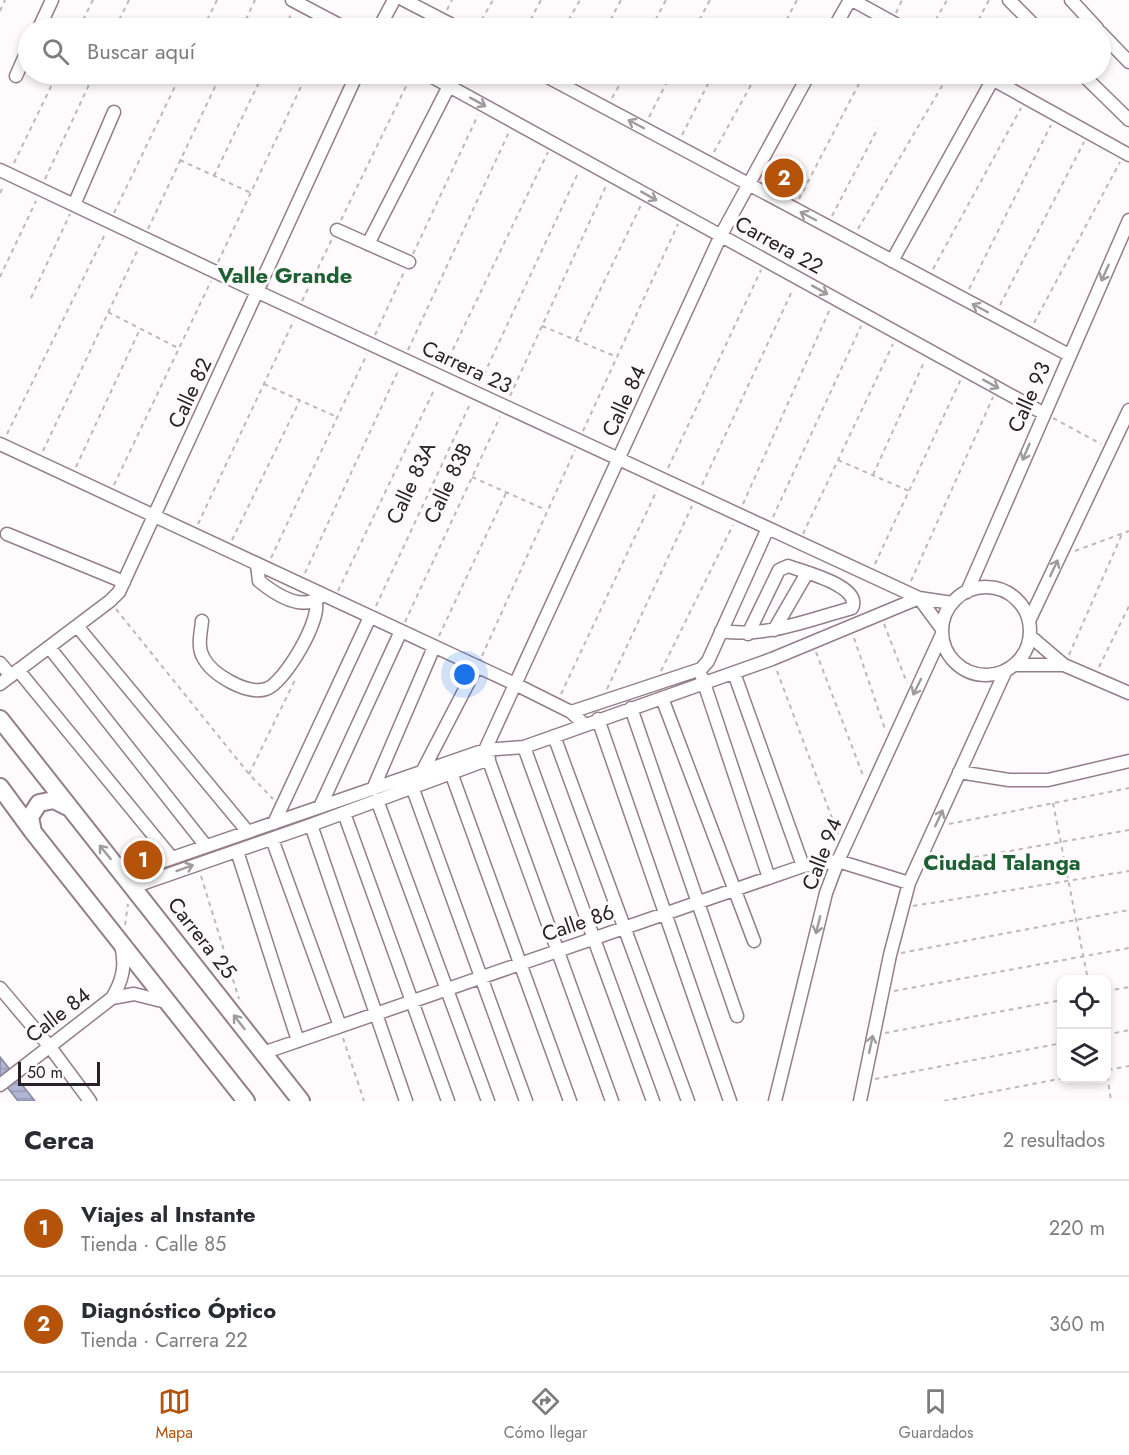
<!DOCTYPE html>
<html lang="es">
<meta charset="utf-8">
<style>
:root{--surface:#fff;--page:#f2f2f3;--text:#2b2b33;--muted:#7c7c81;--line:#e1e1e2;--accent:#b45309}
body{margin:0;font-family:Jost,sans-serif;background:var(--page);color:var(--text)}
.controls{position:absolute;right:18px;bottom:18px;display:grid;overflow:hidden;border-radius:12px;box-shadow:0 3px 9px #0003}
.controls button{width:54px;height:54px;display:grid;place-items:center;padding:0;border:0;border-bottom:2px solid var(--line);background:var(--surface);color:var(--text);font:30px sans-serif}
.scale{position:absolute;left:18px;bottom:15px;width:82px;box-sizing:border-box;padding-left:6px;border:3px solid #2a2126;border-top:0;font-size:16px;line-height:21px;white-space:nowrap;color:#2a2126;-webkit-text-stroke:4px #fffafc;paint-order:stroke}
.you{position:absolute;left:465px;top:675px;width:21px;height:21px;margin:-15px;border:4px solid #fff;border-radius:50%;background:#1a73e8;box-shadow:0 0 0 9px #1a73e833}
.badge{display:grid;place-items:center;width:39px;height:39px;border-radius:50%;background:var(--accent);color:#fff;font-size:20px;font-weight:700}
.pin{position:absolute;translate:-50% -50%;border:3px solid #fff;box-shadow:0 2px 6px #0006}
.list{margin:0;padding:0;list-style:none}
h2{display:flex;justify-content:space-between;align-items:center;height:78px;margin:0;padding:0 24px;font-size:26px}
h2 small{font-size:20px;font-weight:400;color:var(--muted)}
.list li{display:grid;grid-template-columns:39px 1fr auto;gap:18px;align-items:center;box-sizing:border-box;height:96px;padding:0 24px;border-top:2px solid var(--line)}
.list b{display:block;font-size:22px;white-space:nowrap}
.list p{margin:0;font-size:20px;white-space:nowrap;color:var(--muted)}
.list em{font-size:20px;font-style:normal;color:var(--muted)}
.icon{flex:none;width:33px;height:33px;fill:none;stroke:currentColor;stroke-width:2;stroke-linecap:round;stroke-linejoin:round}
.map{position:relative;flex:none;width:1129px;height:1101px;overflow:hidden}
.search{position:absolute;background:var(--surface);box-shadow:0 3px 9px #0003;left:18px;right:18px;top:18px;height:66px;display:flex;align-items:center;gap:15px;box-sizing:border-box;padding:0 21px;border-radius:33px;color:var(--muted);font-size:22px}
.sheet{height:270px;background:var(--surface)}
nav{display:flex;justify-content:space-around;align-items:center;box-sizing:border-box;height:84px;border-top:2px solid var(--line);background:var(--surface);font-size:16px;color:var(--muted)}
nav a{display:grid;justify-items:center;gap:3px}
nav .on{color:var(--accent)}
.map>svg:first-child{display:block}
.water{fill:url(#water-rules);stroke:#8789a0;stroke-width:1.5}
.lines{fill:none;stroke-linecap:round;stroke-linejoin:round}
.minor-casing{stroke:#947e8a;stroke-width:15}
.major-casing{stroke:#947e8a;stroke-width:20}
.path{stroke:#beb8bb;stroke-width:2;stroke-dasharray:4.5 4.5;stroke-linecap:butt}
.minor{stroke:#fff;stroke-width:12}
.major{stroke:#fff;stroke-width:16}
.oneway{stroke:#9f9b9d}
.labels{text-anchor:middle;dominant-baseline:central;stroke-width:6;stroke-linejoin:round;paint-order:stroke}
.street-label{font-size:21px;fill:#2a2126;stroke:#fffafc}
.neighbourhood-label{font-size:22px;font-weight:bold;fill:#1c6033;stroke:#fffafc}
</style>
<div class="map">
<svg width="1129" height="1101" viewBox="0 0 1129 1101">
<defs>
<pattern id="water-rules" width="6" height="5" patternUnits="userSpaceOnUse" patternTransform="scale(1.5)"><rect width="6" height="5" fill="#afb5d5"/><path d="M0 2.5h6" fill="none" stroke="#979bb7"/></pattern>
</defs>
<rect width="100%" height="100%" fill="#fffafc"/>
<!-- water -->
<path class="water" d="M0 1057 35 1101H18L0 1078Z"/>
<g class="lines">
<defs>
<path id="minor" d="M292 0 345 28
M404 0 458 28
M852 0 903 28
M1009 0 1037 28
M1071 0 1097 28
M39 28 52 0
M379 28 394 0
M834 28 850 0
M1100 32 1129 62
M427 74 1043 413
M542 74 1069 355
M983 74 1129 155
M1082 74 1129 120
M16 76 28 49
M0 170 258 292 919 598 952 603
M74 205 114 112
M337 230 409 262
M368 244 449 86
M892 261 993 79
M0 444 515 684 571 712 585 725
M7 534 124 582
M257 565 259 581C275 594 301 612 320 597
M942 631a44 44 0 1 1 88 0a44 44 0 1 1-88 0Z
M967 592 1129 220
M919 598 942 629
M202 621C201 633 197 646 203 657 212 675 247 695 266 689 284 684 324 616 315 600
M1029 621 1129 410
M77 626 248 832
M774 630 807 573
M721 631C766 638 808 620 852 608 862 586 804 572 788 566L779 570 748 634
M1030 636 1064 665 1129 693
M49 647 206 846
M0 663 11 676
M1014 665H1064
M18 670 172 858
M734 673 803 866
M702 677 769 878
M0 684 110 601 119 592 357 74
M662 698 754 941
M631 708 737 1016
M571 712 701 669 708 661 768 528
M598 719 730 1101
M554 736 688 1101
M524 747 653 1101
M449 767 570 1101
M422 772 477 666
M959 772 1009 780H1048L1129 761
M410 781 526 1101
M373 789 434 647
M377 800 488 1101
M320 807 401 631
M344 813 448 1101
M274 823 370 617
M311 825 406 1101
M272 839 340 1026
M237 851 298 1041
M123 875 485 750 524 747 772 659 919 598
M133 887 311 825 489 759
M0 988 50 1047 90 1101
M112 998 134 994 166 1002
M263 1053 803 866 838 861 909 883
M0 1085 112 998C123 980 126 965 121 945
M612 1101 485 750 721 235 809 74
M775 1101 826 893 838 861 942 634
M860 1101 890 955 909 883 1006 670"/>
<path id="major" d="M0 719 301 1101
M0 787 33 832 246 1101
M33 832 30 817 39 803 54 800 68 807"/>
</defs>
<!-- minor casing -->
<use href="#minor" class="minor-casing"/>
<!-- major casing -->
<use href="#major" class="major-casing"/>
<!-- path -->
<path class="path" d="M447 10 452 0
M0 11 5 0
M896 13 902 0
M79 28 93 0
M115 28 129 0
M203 28 217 0
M242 28 255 0
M285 28 292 12
M477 28 493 0
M526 28 541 0
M564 28 580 0
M606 28 621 0
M651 28 666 0
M695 28 710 0
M782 28 797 0
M931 28 947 0
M974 28 989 0
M578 79 581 74
M612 98 626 74
M649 117 671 74
M682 135 713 74
M714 152 757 74
M180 160 251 193
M14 163 57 74
M214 176 263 74
M45 179 94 74
M0 193 4 185
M799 199 864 74
M114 213 181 74
M832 216 878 128
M341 220 412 74
M148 229 221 74
M858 229 949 74
M413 254 478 115
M218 262 307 74
M933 269 1021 108
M0 277 36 201
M969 289 1051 125
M31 298 70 214
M302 301 332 239
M1000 305 1084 142
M108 312 178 348
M1034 323 1120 162
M542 326 617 357
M375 335 404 272
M576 340 641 205
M408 350 509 132
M445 366 548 152
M480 383 579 171
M264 384 337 417
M510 396 606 186
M1053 418 1101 444
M583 431 678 224
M7 434 106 232
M43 451 139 247
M838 460 909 491
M76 467 140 329
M668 468 761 270
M873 475 925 360
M472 477 546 510
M114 485 211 281
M702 485 793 289
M743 504 830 309
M773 517 861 326
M198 524 294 320
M803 534 893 344
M232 540 300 400
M1075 551 1129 531
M271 558 367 354
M875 564 961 379
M305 573 399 369
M911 581 993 397
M338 591 435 388
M376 606 471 402
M116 609 249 774 273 799
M405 622 500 417
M884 624 907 683
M439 636 506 493
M854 638 885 729
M816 652 864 778
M1069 655 1122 534
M482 656 575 450
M1099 667 1129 606
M661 671 733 525
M777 671 838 834
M607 689 692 506
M561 694 657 490
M249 774 295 680
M1053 803 1088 980
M949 824 1129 788
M930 865 1129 830
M201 876 239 999
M913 906 1129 871
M125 925 128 904
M901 953 1129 910
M894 991 1129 948
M1106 991 1129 987
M885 1033 1062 1000
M1106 1035 1129 1030
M343 1038 364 1101
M1106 1067 1111 1101
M1108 1070 1129 1066
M875 1079 1062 1043
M944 1101 1064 1078"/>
<!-- minor -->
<use href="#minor" class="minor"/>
<!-- major -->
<use href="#major" class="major"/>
</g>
<!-- one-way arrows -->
<defs><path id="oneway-shaft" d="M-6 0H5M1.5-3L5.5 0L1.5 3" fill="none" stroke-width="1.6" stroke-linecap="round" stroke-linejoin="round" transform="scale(1.5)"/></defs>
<g class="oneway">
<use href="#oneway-shaft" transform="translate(478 102) rotate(29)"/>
<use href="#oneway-shaft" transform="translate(636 124) rotate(-152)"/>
<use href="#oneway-shaft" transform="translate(649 196) rotate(29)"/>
<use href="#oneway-shaft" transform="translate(808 216) rotate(-152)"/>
<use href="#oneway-shaft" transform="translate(1105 273) rotate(114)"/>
<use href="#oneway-shaft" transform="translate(820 290) rotate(29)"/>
<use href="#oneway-shaft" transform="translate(980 308) rotate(-152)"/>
<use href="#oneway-shaft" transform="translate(991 384) rotate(29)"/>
<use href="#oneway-shaft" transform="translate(1026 452) rotate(113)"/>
<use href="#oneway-shaft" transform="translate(1054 568) rotate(-65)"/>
<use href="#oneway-shaft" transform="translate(917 687) rotate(116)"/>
<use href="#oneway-shaft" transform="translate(939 818) rotate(-65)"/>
<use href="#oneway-shaft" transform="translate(105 852) rotate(-129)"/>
<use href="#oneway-shaft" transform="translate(185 868) rotate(-20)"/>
<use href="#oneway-shaft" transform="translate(818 925) rotate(104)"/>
<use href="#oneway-shaft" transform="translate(239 1022) rotate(-128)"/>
<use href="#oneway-shaft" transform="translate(871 1044) rotate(-78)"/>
</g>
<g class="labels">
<!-- street labels -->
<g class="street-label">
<text transform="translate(779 245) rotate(29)">Carrera 22</text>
<text transform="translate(467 367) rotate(25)">Carrera 23</text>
<text transform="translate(190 393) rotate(-65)">Calle 82</text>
<text transform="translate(1029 397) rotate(-66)">Calle 93</text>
<text transform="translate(624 401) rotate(-65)">Calle 84</text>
<text transform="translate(411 483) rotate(-65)">Calle 83A</text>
<text transform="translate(448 483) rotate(-65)">Calle 83B</text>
<text transform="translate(822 854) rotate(-69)">Calle 94</text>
<text transform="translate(578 923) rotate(-19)">Calle 86</text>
<text transform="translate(202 938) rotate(52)">Carrera 25</text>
<text transform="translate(58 1015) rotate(-38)">Calle 84</text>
</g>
<!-- neighbourhood labels -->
<g class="neighbourhood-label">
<text x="285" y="275">Valle Grande</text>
<text x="1002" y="862">Ciudad Talanga</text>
</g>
</g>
</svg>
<div class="controls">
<button><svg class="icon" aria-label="locate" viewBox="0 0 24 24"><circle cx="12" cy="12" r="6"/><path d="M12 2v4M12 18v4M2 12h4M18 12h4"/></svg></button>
<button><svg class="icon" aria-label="layers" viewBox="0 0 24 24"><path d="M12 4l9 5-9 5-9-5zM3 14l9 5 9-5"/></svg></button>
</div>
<div class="scale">50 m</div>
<div class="you"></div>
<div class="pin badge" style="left:143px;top:860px">1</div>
<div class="pin badge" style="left:784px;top:178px">2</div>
<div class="search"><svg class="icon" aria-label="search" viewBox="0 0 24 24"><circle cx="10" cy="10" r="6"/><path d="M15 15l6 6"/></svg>Buscar aquí</div>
</div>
<section class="sheet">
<h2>Cerca<small>2 resultados</small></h2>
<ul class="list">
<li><span class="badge">1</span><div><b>Viajes al Instante</b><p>Tienda · Calle 85</p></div><em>220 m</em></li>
<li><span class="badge">2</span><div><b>Diagnóstico Óptico</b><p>Tienda · Carrera 22</p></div><em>360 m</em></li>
</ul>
</section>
<nav>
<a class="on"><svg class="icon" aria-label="map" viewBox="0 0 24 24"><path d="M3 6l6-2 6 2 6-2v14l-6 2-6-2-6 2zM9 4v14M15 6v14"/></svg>Mapa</a>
<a><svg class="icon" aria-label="directions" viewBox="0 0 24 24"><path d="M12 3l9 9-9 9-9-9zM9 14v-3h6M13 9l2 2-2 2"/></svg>Cómo llegar</a>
<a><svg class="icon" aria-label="saved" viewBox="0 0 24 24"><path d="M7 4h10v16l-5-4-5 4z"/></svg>Guardados</a>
</nav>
